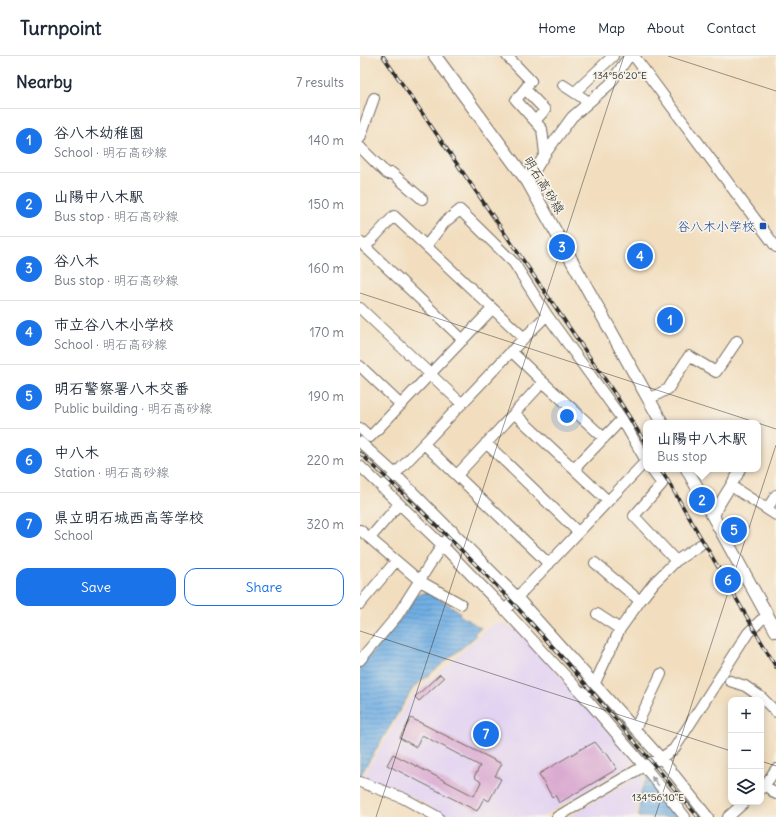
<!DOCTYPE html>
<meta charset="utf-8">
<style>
:root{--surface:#fff;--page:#f6f6f7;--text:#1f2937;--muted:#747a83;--line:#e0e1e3;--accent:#1a73e8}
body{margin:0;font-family:Delius,"Klee One",sans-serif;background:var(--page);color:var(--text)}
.controls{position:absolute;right:12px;bottom:12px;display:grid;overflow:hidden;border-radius:8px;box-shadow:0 2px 10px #0003}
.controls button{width:36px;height:36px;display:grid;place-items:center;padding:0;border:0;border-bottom:1px solid var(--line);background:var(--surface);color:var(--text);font:20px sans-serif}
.you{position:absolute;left:207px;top:360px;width:14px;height:14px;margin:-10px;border:3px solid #fff;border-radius:50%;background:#1a73e8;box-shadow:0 0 0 6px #1a73e833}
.badge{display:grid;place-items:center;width:26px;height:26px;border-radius:50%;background:var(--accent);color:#fff;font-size:13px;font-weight:700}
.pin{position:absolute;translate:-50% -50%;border:2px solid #fff;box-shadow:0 1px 4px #0006}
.popup{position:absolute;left:283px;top:364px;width:118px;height:52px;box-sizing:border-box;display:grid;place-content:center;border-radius:8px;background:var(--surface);filter:drop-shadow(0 1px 3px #0005);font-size:13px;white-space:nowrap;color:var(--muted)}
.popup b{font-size:15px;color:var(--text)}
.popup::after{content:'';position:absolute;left:50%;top:100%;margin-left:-8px;border:8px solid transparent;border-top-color:var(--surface)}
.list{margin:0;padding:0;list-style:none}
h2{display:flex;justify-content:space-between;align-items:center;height:52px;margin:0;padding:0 16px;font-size:17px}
h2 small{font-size:13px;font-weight:400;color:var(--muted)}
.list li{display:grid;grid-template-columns:26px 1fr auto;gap:12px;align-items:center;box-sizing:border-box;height:64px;padding:0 16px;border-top:1px solid var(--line)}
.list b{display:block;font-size:15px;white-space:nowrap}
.list p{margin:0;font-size:13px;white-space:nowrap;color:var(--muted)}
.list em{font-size:13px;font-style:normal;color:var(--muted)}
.actions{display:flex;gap:8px;padding:12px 16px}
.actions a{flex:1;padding:9px 0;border:1px solid var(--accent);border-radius:12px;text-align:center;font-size:14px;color:var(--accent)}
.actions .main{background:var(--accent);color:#fff}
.icon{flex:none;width:22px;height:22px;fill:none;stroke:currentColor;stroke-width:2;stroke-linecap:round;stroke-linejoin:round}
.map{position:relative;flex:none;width:416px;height:761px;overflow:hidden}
header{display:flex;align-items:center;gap:24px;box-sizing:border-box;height:56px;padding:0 20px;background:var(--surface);border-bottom:1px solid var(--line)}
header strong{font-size:19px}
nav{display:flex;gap:22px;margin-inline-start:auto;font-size:14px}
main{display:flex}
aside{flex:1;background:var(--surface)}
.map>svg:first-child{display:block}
.built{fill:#e3d3f2}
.water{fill:url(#water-rules);stroke:#4e6d88}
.building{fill:#daabd1}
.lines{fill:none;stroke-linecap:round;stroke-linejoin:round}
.minor-casing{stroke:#716a5f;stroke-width:12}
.major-casing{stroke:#716a5f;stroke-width:14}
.minor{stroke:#fff;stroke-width:10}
.major{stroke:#fff;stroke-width:12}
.rail-casing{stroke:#2b2b2b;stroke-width:3.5}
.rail{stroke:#f7f3e8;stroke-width:2;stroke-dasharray:6;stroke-linecap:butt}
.oneway{fill:#a0a0a0}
.ticks{fill:none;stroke:#2b2b2b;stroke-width:1;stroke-opacity:0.45}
.transit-dot{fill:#1a4fb4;stroke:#f7f3e8;stroke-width:1.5}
.labels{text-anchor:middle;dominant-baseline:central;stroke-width:3.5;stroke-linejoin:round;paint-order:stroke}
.street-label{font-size:13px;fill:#2b2b2b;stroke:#f7f3e8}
.transit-label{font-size:13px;fill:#164399;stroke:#f7f3e8;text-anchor:end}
.ticks-label{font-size:10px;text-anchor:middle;fill:#2b2b2b;stroke:#f7f3e8;stroke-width:3.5;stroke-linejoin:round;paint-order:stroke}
</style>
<header>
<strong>Turnpoint</strong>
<nav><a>Home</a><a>Map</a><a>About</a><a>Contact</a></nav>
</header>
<main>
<aside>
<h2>Nearby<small>7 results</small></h2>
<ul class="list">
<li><span class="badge">1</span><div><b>谷八木幼稚園</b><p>School · 明石高砂線</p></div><em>140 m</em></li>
<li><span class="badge">2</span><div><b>山陽中八木駅</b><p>Bus stop · 明石高砂線</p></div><em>150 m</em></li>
<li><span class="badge">3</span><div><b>谷八木</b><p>Bus stop · 明石高砂線</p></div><em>160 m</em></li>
<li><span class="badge">4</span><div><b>市立谷八木小学校</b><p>School · 明石高砂線</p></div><em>170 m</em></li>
<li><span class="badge">5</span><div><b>明石警察署八木交番</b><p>Public building · 明石高砂線</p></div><em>190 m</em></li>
<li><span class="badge">6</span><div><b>中八木</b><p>Station · 明石高砂線</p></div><em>220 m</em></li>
<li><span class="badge">7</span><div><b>県立明石城西高等学校</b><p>School</p></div><em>320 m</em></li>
</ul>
<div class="actions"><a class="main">Save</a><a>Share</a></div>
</aside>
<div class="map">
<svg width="416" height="761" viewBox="0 0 416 761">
<defs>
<pattern id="water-rules" width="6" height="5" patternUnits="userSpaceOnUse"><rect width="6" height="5" fill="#71afe4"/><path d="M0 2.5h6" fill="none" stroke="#5d8fb9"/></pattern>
</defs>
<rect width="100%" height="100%" fill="#f7f3e8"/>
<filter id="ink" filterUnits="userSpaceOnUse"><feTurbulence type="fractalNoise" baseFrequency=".025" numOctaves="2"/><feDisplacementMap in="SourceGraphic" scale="8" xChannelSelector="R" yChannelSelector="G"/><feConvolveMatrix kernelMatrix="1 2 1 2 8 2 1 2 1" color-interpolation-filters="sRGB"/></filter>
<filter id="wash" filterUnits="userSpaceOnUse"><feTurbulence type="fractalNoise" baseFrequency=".012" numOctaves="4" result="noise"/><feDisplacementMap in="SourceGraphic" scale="16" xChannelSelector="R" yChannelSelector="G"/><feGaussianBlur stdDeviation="0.9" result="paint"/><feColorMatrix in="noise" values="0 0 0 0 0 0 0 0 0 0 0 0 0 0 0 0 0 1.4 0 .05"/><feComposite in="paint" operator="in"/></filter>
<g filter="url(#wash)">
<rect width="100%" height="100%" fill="#f2debf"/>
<!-- built -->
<path class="built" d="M136 566 157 573 240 664 273 704 271 708 182 761H87L62 746 19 726 4 723V719L52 640Z
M283 717 285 721 283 724 278 744 276 761H209Z"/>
<!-- water -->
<path class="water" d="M69 536 100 556 99 559 121 572 114 577 116 580 53 632 0 720V611L44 559 57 539Z
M288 722 316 757 317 761H279C279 750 280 730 288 722Z"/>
<g id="blocks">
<!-- building -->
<path class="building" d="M80 618 84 622 59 645 55 641Z
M51 662 142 708 135 720 141 723 129 745 124 742 117 755 27 709 33 698 114 740 121 726 114 721 120 710 62 679 56 691 40 682Z
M235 686 244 697 246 696 257 713 199 747 195 739 192 741 179 718 226 690V691Z"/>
</g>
</g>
<g filter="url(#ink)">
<use href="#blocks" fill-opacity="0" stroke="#716a5f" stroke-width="1"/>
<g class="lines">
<defs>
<path id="minor" d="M147 0 171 25 156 44 182 73 185 98
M274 0 416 191
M203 29 229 46
M165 33 185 54 175 65
M215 36 253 0
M0 82 14 42
M0 91 27 118 32 117 62 143
M168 126 185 98 212 61 250 28 269 0
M0 186 103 284
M66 190 85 166 100 154 154 207 187 259 262 363 286 405
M5 191 34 160 164 282
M0 252 102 348
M151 295 183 326 244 382
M0 310 41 349
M289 343 308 333 329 300 356 316 377 285
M154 357 248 445
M0 372 10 381 132 253
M0 386 35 418 157 541 301 702 348 761
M126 387 218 476
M64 388 189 508
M0 410 82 489 145 554 223 639 284 710 325 761
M214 413 262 363
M291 413 302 428 274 460 316 505
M97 419 183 326
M371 430 416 459
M22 432 164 282 187 259
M407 453 416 439
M354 462 357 452 378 418 380 413
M0 474 60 525 101 548
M10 482 39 448
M235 507 280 545
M0 548 36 505
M145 554 286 405
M237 558 260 573
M0 604 37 560 82 489 93 475
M370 625 385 630 401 641 416 656
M223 639 235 627 260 573 280 545 294 527 316 505 340 489
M275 673 301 618
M0 726 43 742 78 761
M405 729 416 738
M401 733 405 729 416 713
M197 761 284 710 301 702 314 693 388 577 401 564 408 561
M368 761 385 746"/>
<path id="major" d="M75 0 168 126 302 367
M327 413 416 575"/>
</defs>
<!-- minor casing -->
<use href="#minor" class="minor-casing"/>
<!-- major casing -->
<use href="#major" class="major-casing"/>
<!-- minor -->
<use href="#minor" class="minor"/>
<!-- major -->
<use href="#major" class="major"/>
<defs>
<path id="rail" d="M23 0 257 341 286 388
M0 397C51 445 102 493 149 543 215 614 276 687 338 761
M301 413 416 611"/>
</defs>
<!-- rail casing -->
<use href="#rail" class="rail-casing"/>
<!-- rail -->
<use href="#rail" class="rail"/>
</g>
<!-- one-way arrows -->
<defs><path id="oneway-solid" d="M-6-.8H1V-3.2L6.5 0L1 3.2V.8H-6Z"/></defs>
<use class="oneway" href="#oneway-solid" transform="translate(295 725) rotate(-129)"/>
</g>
<!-- ticks -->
<path class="ticks" d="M308 0 416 35M0 237 416 373M0 575 371 695M401 705 416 710M16 761 264 0M295 761 416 389"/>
<!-- markers -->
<rect class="transit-dot" x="399" y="166" width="8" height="8" rx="2"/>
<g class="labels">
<!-- street labels -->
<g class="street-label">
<text transform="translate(184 129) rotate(58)">明石高砂線</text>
</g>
<!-- transit labels -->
<g class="transit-label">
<text x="395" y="170">谷八木小学校</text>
</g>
</g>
<g class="ticks-label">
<text x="260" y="23">134°56'20"E</text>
<text x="298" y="745">134°56'10"E</text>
</g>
</svg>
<div class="controls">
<button>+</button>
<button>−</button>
<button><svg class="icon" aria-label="layers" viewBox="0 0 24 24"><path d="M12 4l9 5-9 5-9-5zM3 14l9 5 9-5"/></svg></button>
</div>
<div class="you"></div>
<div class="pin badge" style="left:310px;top:264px">1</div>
<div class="pin badge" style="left:342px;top:444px">2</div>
<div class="popup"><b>山陽中八木駅</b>Bus stop</div>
<div class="pin badge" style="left:202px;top:191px">3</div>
<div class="pin badge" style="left:280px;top:200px">4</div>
<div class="pin badge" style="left:374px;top:474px">5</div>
<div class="pin badge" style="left:368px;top:524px">6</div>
<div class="pin badge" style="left:126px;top:678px">7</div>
</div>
</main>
